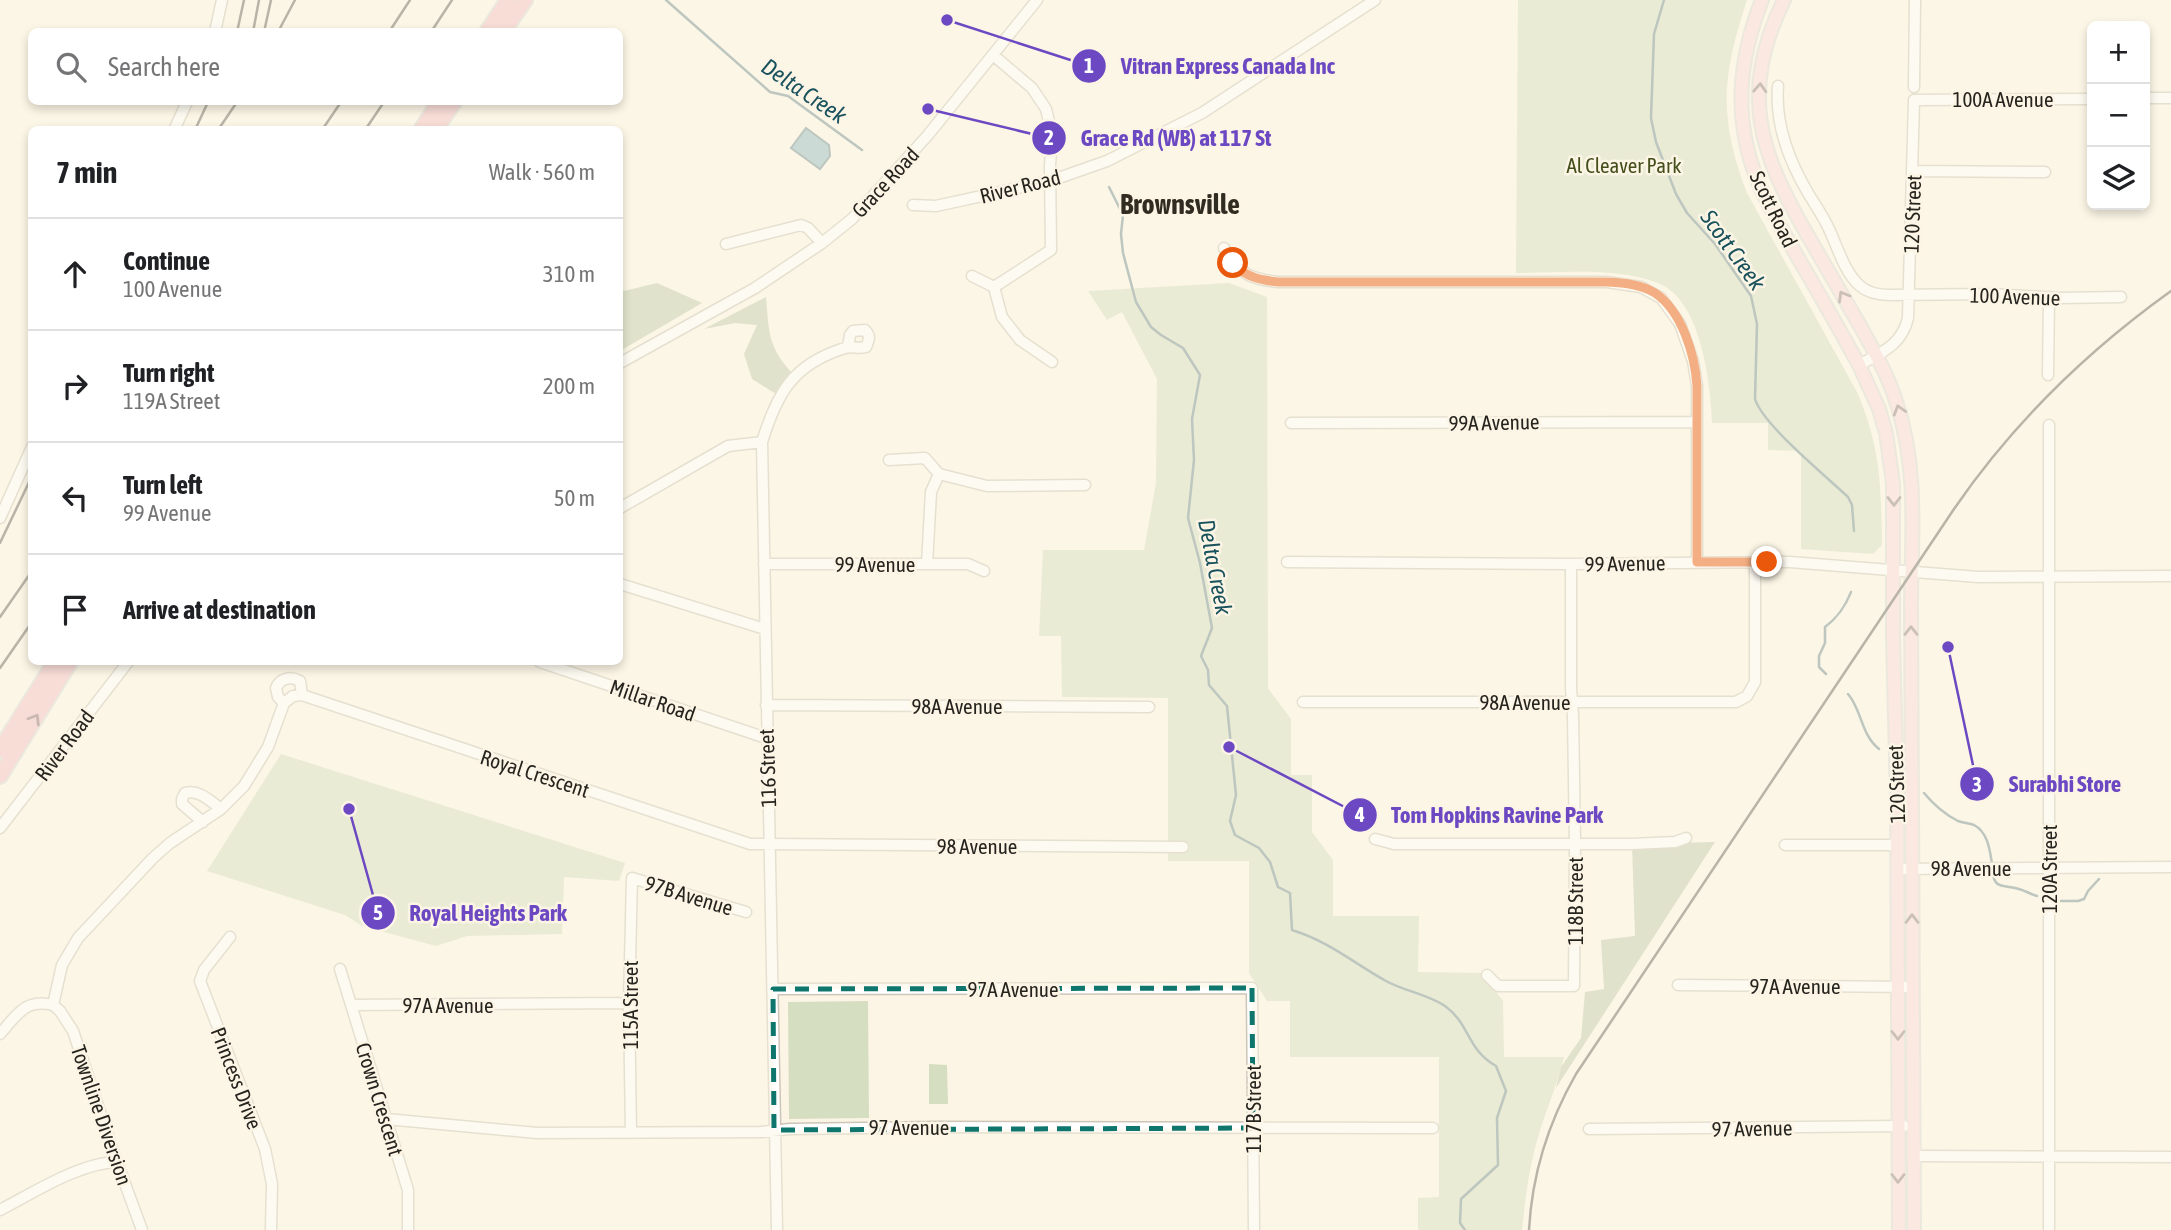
<!DOCTYPE html>
<meta charset="utf-8">
<style>
:root{--surface:#fff;--page:#f2f2f2;--text:#202124;--muted:#757577;--line:#e0e0e0}
body{margin:0;font-family:"Asap Condensed",sans-serif;background:var(--page);color:var(--text)}
.controls{position:absolute;right:21px;top:21px;display:grid;overflow:hidden;border-radius:10px;box-shadow:0 4px 10px #0003}
.controls button{width:63px;height:63px;display:grid;place-items:center;padding:0;border:0;border-bottom:2px solid var(--line);background:var(--surface);color:var(--text);font:35px sans-serif}
.stop{position:absolute;width:21px;height:21px;margin:-16px;border:5px solid #ea580c;border-radius:50%;background:#fff}
.stop.end{background:#ea580c;border-color:#fff;box-shadow:0 2px 7px #0008}
.list{margin:0;padding:0;list-style:none}
h2{display:flex;justify-content:space-between;align-items:center;height:91px;margin:0;padding:0 28px;font-size:30px}
h2 small{font-size:23px;font-weight:400;color:var(--muted)}
.list li{display:grid;grid-template-columns:46px 1fr auto;gap:21px;align-items:center;box-sizing:border-box;height:112px;padding:0 28px;border-top:2px solid var(--line)}
.list b{display:block;font-size:26px;white-space:nowrap}
.list p{margin:0;font-size:23px;white-space:nowrap;color:var(--muted)}
.list em{font-size:23px;font-style:normal;color:var(--muted)}
.icon{flex:none;width:38px;height:38px;fill:none;stroke:currentColor;stroke-width:2;stroke-linecap:round;stroke-linejoin:round}
.map{position:relative;flex:none;width:2171px;height:1230px;overflow:hidden}
.search{position:absolute;background:var(--surface);box-shadow:0 4px 10px #0003;left:28px;top:28px;width:595px;height:77px;display:flex;align-items:center;gap:18px;box-sizing:border-box;padding:0 24px;border-radius:10px;color:var(--muted);font-size:26px}
.panel{position:absolute;background:var(--surface);box-shadow:0 4px 10px #0003;left:28px;top:126px;width:595px;height:539px;border-radius:10px}
.map>svg:first-child{display:block}
.green{fill:#d6dec1}
.forest{fill:#c1caaa}
.water{fill:#91b9c2;stroke:#718c91;stroke-width:2}
.lines{fill:none;stroke-linecap:round;stroke-linejoin:round}
.stream{stroke:#718c91;stroke-width:2.5}
.minor-casing{stroke:#cdc6b8;stroke-width:13}
.major-casing{stroke:#d8d8d6;stroke-width:16}
.highway-casing{stroke:#d8d8d6;stroke-width:18}
.minor{stroke:#fff;stroke-width:10}
.major{stroke:#f8d7db;stroke-width:12}
.highway{stroke:#f3bcc3;stroke-width:14}
.rail{stroke:#67645b;stroke-width:2.5}
.oneway{stroke:#8f7e7c}
.oneway2{stroke:#8c7070}
.route{stroke:#ea580c;stroke-width:9}
.marked{fill:none;stroke:#0f766e;stroke-width:5;stroke-dasharray:14 9;stroke-linejoin:round}
.labels{text-anchor:middle;dominant-baseline:central;stroke-width:5;stroke-linejoin:round;paint-order:stroke}
.street-label{font-size:21px;fill:#26241e;stroke:#fcf5e6}
.park-label{font-size:21px;fill:#444e1b;stroke:#fcf5e6}
.water-label{font-size:23px;font-style:italic;fill:#19525c;stroke:#fcf5e6}
.district-label{font-size:28px;font-weight:bold;fill:#312c21;stroke:#fcf5e6}
.leader{fill:none;stroke:#6c49c2;stroke-width:2.5}
.callout-dot{fill:#6c49c2;stroke:#fcf5e6;stroke-width:2.5}
.mark-label{font-size:21px;text-anchor:middle;font-weight:bold;fill:#fff}
.callout-label{font-size:23px;text-anchor:middle;font-weight:bold;fill:#6c49c2;stroke:#fcf5e6;stroke-width:5;stroke-linejoin:round;paint-order:stroke}
</style>
<div class="map">
<svg width="2171" height="1230" viewBox="0 0 2171 1230">
<rect width="100%" height="100%" fill="#fcf5e6"/>
<!-- green -->
<path class="green" d="M1518 0H1747C1722 76 1718 117 1747 193L1857 392C1881 448 1881 486 1882 545L1873 554 1801 549V451L1768 450V423H1712C1711 384 1701 306 1664 286 1625 266 1559 273 1516 273Z
M1229 283 1267 297 1268 688 1291 719V775H1312V832L1333 860V916H1419L1418 972 1482 973 1503 1001 1504 1057H1564C1556 1089 1543 1117 1535 1148 1528 1175 1525 1202 1522 1230H1418V1198L1439 1197V1057H1290V1001H1267L1249 973V861H1168V698L1062 697 1061 636H1039L1043 550H1144L1156 483 1157 379 1122 312 1107 320 1088 291Z
M281 754 625 863 619 881 564 877 562 934 467 936 436 946 362 926 345 915 207 871Z
M868 1001 869 1118 789 1119 788 1002Z
M929 1064 947 1065 948 1104H929Z"/>
<!-- forest -->
<path class="forest" d="M657 283 702 303 620 351V292Z
M766 297C769 330 767 345 791 372L776 394 752 379 744 354 757 325 735 323 704 329Z
M1715 842 1556 1088 1561 1067 1581 1038 1585 992 1604 989 1601 940 1635 936 1632 844Z"/>
<!-- water -->
<path class="water" d="M806 128 829 145 830 156 820 169 791 148Z"/>
<g class="lines">
<!-- stream -->
<path class="stream" d="M666 0 770 92 788 96 862 150
M1664 0 1654 34 1651 118 1656 142 1676 194 1687 213 1715 244 1751 296 1757 324 1755 399C1763 425 1826 476 1848 497L1852 505 1854 531
M1109 187 1123 215 1121 234 1123 253 1136 302 1151 327 1161 335 1183 348 1200 375 1192 419 1194 460 1188 518 1200 563 1212 628 1201 656 1208 670 1209 685 1227 706 1236 795 1230 821 1235 835 1259 848 1270 862 1278 887 1290 893 1292 930C1330 942 1352 962 1386 981 1404 991 1427 994 1445 1006 1470 1024 1467 1050 1496 1066L1506 1091 1497 1118 1498 1165 1461 1199 1460 1223 1465 1230
M1826 674 1819 667V656L1825 643V627C1838 617 1845 607 1851 592
M1848 694C1862 710 1861 735 1879 749
M1924 793C1934 805 1944 814 1958 821 1963 823 1969 823 1974 825 1988 832 1990 851 1992 864
M1992 871C1995 891 2004 884 2019 889 2026 891 2030 894 2037 896
M2061 901H2078L2084 899 2088 891 2099 879"/>
<defs>
<path id="minor" d="M215 32 222 0
M993 55 1032 88 1046 109 1052 134 1050 166 1051 250 994 287 1002 317 1020 340 1052 362
M1778 86C1775 123 1789 161 1808 193 1814 203 1821 213 1827 225 1837 244 1843 271 1860 286 1868 293 1879 295 1890 295L1991 294 2060 298 2121 297
M1914 87 1915 0
M2145 98H2171
M174 130 187 102
M1913 171 2045 172
M913 205 936 206 1050 181 1107 161 1202 113 1375 0
M726 244 801 225 808 228 822 243
M1224 248C1240 274 1249 279 1278 282H1607L1641 287 1661 298 1680 324 1693 361 1697 386V562
M972 276 994 287
M620 363 755 288 822 243 852 219 928 135 1037 0
M1859 365C1881 353 1902 345 1908 318L1914 100 2092 99
M2048 375 2049 297
M1291 423 1697 422
M2049 425V1230
M889 460 925 458 939 474 931 492 927 564
M939 474 987 486 1085 485
M620 508 728 446 762 442
M0 518 32 447
M1287 562 1571 564 1790 562 1978 577 2171 576
M764 564H968L984 571
M620 584 765 629
M540 662 766 738
M1303 702H1736L1747 696 1755 682V562
M284 703 278 697 276 688C280 678 291 676 300 681L302 695
M766 705 1149 707
M203 822 182 804V799L185 793C199 789 210 801 221 809
M0 828 128 662
M1375 839 1394 844H1632L1675 842 1686 838
M1785 845H1897
M1897 869 2171 867
M230 937 204 970 200 981 265 1149 272 1184 271 1230
M340 969 408 1190V1230
M1487 975 1498 986H1574L1575 843 1573 715 1571 688V564
M1678 985 1913 987
M773 989 1252 988 1254 1230
M53 1005 60 1011 73 1031 117 1162 142 1230
M351 1005 629 1003
M0 1034C17 1015 25 998 53 1005L62 965 78 938 153 858 170 843 221 809 244 786 268 747 284 703 293 696 302 695 750 844 1183 847
M386 1119 537 1133 761 1132 790 1129 938 1127 1433 1128
M1589 1129 1904 1126
M631 1133 629 1003 632 878 746 912
M1914 1156 2171 1157
M0 1210C33 1193 79 1163 117 1162
M777 1230 762 442C777 393 793 364 845 348 852 346 859 349 866 347 869 340 871 336 865 330L853 331 850 335 848 346"/>
<path id="major" d="M1762 0C1738 61 1733 120 1758 182 1769 208 1784 233 1798 258 1819 293 1839 329 1859 365L1879 409 1886 433 1893 483V637L1897 798 1899 1230
M1784 0C1739 93 1759 152 1808 236 1825 265 1842 295 1859 324 1873 349 1887 373 1896 401 1918 466 1912 533 1911 601L1914 1230"/>
<path id="highway" d="M487 32 508 0
M503 32 525 0
M421 130 439 102
M435 130 454 102
M0 750 55 662
M0 776 70 662"/>
</defs>
<!-- minor casing -->
<use href="#minor" class="minor-casing"/>
<!-- major casing -->
<use href="#major" class="major-casing"/>
<!-- highway casing -->
<use href="#highway" class="highway-casing"/>
<!-- minor -->
<use href="#minor" class="minor"/>
<!-- major -->
<use href="#major" class="major"/>
<!-- highway -->
<use href="#highway" class="highway"/>
<!-- rail -->
<path class="rail" d="M237 32 244 0
M253 32 259 0
M264 32 271 0
M278 32 295 0
M389 32 410 0
M431 32 452 0
M195 130 208 102
M218 130 237 102
M322 130 341 102
M365 130 384 102
M0 543 32 476
M0 617 32 571
M0 668 32 622
M1529 1230C1532 1174 1548 1123 1576 1074L1954 509C2013 423 2086 352 2171 291"/>
</g>
<!-- one-way arrows -->
<defs><path id="oneway-chevron" d="M-2-3.5L2.5 0L-2 3.5" fill="none" stroke-width="1.6" stroke-linecap="round" stroke-linejoin="round" transform="scale(1.75)"/></defs>
<g class="oneway">
<use href="#oneway-chevron" transform="translate(1760 88) rotate(-87)"/>
<use href="#oneway-chevron" transform="translate(1843 296) rotate(-120)"/>
<use href="#oneway-chevron" transform="translate(1899 410) rotate(-107)"/>
<use href="#oneway-chevron" transform="translate(1894 501) rotate(90)"/>
<use href="#oneway-chevron" transform="translate(1911 631) rotate(-90)"/>
<use href="#oneway-chevron" transform="translate(1912 919) rotate(-90)"/>
<use href="#oneway-chevron" transform="translate(1898 1035) rotate(90)"/>
<use href="#oneway-chevron" transform="translate(1898 1178) rotate(90)"/>
</g>
<use class="oneway2" href="#oneway-chevron" transform="translate(35 719) rotate(-58)"/>
<g class="lines">
<!-- route -->
<path class="route" d="M1233 263C1245 277 1260 280 1278 282H1607C1623 283 1641 284 1655 293 1682 311 1695 355 1697 386V562H1767"/>
</g>
<!-- marked area -->
<path d="M0 0H2171V1230H0ZM1252 988 1253 1128 774 1130 773 989Z" fill="#fcf5e6" fill-opacity=".55" fill-rule="evenodd"/>
<path class="marked" d="M1252 988 1253 1128 774 1130 773 989Z"/>
<g class="labels">
<!-- street labels -->
<g class="street-label">
<text x="2003" y="99">100A Avenue</text>
<text transform="translate(885 182) rotate(-47)">Grace Road</text>
<text transform="translate(1020 186) rotate(-14)">River Road</text>
<text transform="translate(1774 209) rotate(64)">Scott Road</text>
<text transform="translate(1912 214) rotate(-88)">120 Street</text>
<text transform="translate(2015 296) rotate(2)">100 Avenue</text>
<text transform="translate(1494 422) rotate(-1)">99A Avenue</text>
<text transform="translate(1625 563) rotate(-1)">99 Avenue</text>
<text x="875" y="564">99 Avenue</text>
<text transform="translate(653 700) rotate(19)">Millar Road</text>
<text x="1525" y="702">98A Avenue</text>
<text x="957" y="706">98A Avenue</text>
<text transform="translate(64 745) rotate(-53)">River Road</text>
<text transform="translate(767 768) rotate(-92)">116 Street</text>
<text transform="translate(535 773) rotate(18)">Royal Crescent</text>
<text transform="translate(1896 784) rotate(-92)">120 Street</text>
<text x="977" y="846">98 Avenue</text>
<text x="1971" y="868">98 Avenue</text>
<text transform="translate(2049 869) rotate(-90)">120A Street</text>
<text transform="translate(689 895) rotate(17)">97B Avenue</text>
<text transform="translate(1575 901) rotate(-90)">118B Street</text>
<text x="1795" y="986">97A Avenue</text>
<text x="1013" y="989">97A Avenue</text>
<text x="448" y="1005">97A Avenue</text>
<text transform="translate(630 1005) rotate(-90)">115A Street</text>
<text transform="translate(237 1078) rotate(69)">Princess Drive</text>
<text transform="translate(380 1099) rotate(73)">Crown Crescent</text>
<text transform="translate(1253 1109) rotate(-90)">117B Street</text>
<text transform="translate(102 1115) rotate(71)">Townline Diversion</text>
<text x="909" y="1127">97 Avenue</text>
<text transform="translate(1752 1128) rotate(-1)">97 Avenue</text>
</g>
<!-- park labels -->
<g class="park-label">
<text x="1624" y="165">Al Cleaver Park</text>
</g>
<!-- water labels -->
<g class="water-label">
<text transform="translate(804 91) rotate(34)">Delta Creek</text>
<text transform="translate(1733 250) rotate(54)">Scott Creek</text>
<text transform="translate(1215 567) rotate(79)">Delta Creek</text>
</g>
<!-- district labels -->
<g class="district-label">
<text x="1180" y="204">Brownsville</text>
</g>
</g>
<!-- callouts -->
<path class="leader" d="M947 20L1089 66M928 109L1049 138M1948 647L1977 784M1229 747L1360 815M349 809L378 913"/>
<g class="callout-dot">
<circle cx="947" cy="20" r="7"/>
<circle cx="928" cy="109" r="7"/>
<circle cx="1948" cy="647" r="7"/>
<circle cx="1229" cy="747" r="7"/>
<circle cx="349" cy="809" r="7"/>
<circle cx="1089" cy="66" r="18"/>
<circle cx="1049" cy="138" r="18"/>
<circle cx="1977" cy="784" r="18"/>
<circle cx="1360" cy="815" r="18"/>
<circle cx="378" cy="913" r="18"/>
</g>
<g class="mark-label">
<text x="1089" y="73">1</text>
<text x="1049" y="145">2</text>
<text x="1977" y="792">3</text>
<text x="1360" y="822">4</text>
<text x="378" y="920">5</text>
</g>
<g class="callout-label">
<text x="1228" y="74">Vitran Express Canada Inc</text>
<text x="1176" y="146">Grace Rd (WB) at 117 St</text>
<text x="2065" y="792">Surabhi Store</text>
<text x="1497" y="823">Tom Hopkins Ravine Park</text>
<text x="488" y="921">Royal Heights Park</text>
</g>
</svg>
<div class="controls">
<button>+</button>
<button>−</button>
<button><svg class="icon" aria-label="layers" viewBox="0 0 24 24"><path d="M12 4l9 5-9 5-9-5zM3 14l9 5 9-5"/></svg></button>
</div>
<div class="stop" style="left:1233px;top:263px"></div>
<div class="stop end" style="left:1767px;top:562px"></div>
<div class="search"><svg class="icon" aria-label="search" viewBox="0 0 24 24"><circle cx="10" cy="10" r="6"/><path d="M15 15l6 6"/></svg>Search here</div>
<section class="panel">
<h2>7 min<small>Walk · 560 m</small></h2>
<ul class="list">
<li><svg class="icon" aria-label="ahead" viewBox="0 0 24 24"><path d="M12 20V5M6 11l6-6 6 6"/></svg><div><b>Continue</b><p>100 Avenue</p></div><em>310 m</em></li>
<li><svg class="icon" aria-label="right" viewBox="0 0 24 24"><path d="M7 20v-9h11M14 6l5 5-5 5"/></svg><div><b>Turn right</b><p>119A Street</p></div><em>200 m</em></li>
<li><svg class="icon" aria-label="left" viewBox="0 0 24 24"><path d="M17 20v-9H6M10 6l-5 5 5 5"/></svg><div><b>Turn left</b><p>99 Avenue</p></div><em>50 m</em></li>
<li><svg class="icon" aria-label="arrive" viewBox="0 0 24 24"><path d="M6 21V4h12l-3 4 3 4H6"/></svg><div><b>Arrive at destination</b></div></li>
</ul>
</section>
</div>
